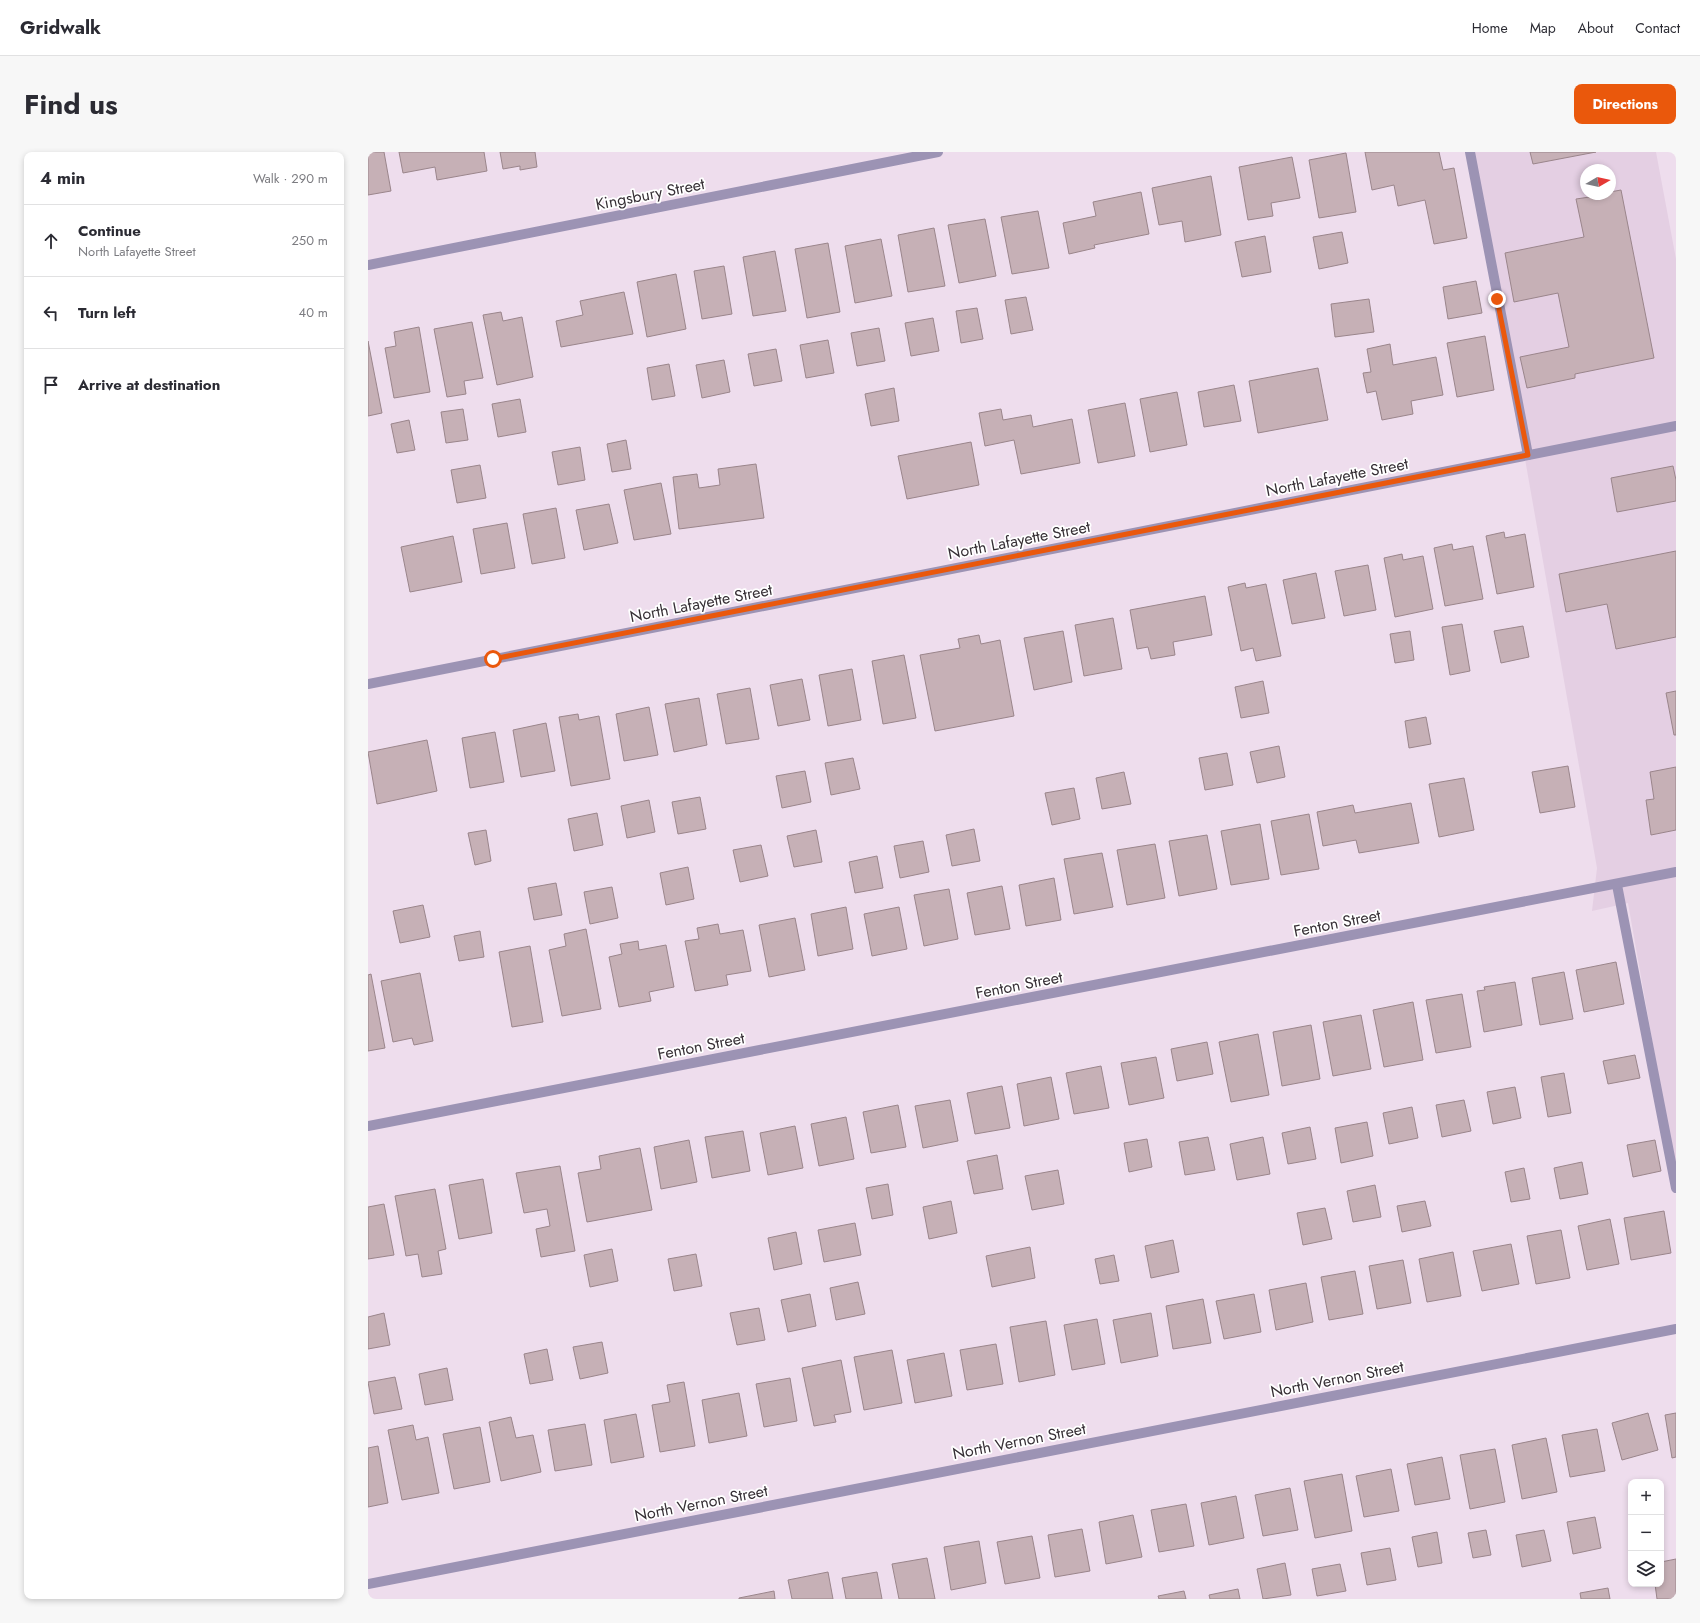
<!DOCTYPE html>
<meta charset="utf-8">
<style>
:root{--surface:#fff;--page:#f7f7f7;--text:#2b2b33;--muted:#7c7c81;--line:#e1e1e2;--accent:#ea580c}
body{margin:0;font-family:Jost,sans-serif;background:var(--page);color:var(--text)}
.controls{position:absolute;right:12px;bottom:12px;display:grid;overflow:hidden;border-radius:8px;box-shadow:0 2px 6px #0003}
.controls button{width:36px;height:36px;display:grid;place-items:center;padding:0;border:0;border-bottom:1px solid var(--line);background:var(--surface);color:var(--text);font:20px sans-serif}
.compass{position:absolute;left:1212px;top:12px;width:36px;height:36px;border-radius:50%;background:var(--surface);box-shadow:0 2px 6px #0003;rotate:81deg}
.stop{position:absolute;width:12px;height:12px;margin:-9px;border:3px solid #ea580c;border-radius:50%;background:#fff}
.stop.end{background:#ea580c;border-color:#fff;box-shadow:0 1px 4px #0008}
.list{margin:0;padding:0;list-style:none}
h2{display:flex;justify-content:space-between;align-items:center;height:52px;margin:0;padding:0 16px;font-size:17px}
h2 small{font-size:13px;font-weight:400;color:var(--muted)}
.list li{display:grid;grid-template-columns:26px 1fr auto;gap:12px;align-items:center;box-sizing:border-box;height:72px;padding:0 16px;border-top:1px solid var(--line)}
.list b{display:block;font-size:15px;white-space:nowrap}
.list p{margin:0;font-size:13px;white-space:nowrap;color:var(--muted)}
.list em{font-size:13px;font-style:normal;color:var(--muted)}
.icon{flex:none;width:22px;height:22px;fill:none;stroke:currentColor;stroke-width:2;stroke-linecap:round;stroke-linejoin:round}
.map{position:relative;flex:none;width:1308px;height:1447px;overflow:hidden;border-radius:8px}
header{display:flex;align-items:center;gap:24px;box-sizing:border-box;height:56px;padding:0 20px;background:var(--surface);border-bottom:1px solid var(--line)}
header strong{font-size:19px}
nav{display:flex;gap:22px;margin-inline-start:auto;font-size:14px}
.intro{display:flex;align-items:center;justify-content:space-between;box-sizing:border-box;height:96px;padding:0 24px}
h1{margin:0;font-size:28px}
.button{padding:10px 18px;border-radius:8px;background:var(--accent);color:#fff;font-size:14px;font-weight:700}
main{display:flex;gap:24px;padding:0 24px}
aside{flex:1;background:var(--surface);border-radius:8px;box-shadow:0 2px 6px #0003}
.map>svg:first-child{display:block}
.built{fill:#e4cfe3;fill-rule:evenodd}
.building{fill:#c6b0b6;stroke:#9a858b}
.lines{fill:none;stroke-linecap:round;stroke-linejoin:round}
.service{stroke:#9c93b4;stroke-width:10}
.minor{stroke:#9c93b4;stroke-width:10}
.route{stroke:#ea580c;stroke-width:5}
.labels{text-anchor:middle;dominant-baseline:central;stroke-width:3.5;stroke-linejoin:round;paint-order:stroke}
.street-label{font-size:16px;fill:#362f35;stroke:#fff}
</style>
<header>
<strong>Gridwalk</strong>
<nav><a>Home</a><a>Map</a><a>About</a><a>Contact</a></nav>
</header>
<div class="intro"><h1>Find us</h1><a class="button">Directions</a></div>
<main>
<aside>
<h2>4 min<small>Walk · 290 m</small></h2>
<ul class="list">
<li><svg class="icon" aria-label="ahead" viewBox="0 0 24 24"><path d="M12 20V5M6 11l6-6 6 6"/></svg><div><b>Continue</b><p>North Lafayette Street</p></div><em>250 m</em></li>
<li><svg class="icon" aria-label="left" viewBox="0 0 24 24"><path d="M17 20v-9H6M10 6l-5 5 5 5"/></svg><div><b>Turn left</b></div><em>40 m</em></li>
<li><svg class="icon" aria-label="arrive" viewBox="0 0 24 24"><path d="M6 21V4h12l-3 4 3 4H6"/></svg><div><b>Arrive at destination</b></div></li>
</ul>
</aside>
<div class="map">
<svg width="1308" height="1447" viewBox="0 0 1308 1447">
<rect width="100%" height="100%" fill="#eedded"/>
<!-- built -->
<path class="built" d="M1103 0H1288L1308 107V1023L1260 751 1224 759 1229 716ZM1218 18H1242V42H1218Z"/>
<!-- building -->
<path class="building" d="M0 0H16L23 39 0 43Z
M31 0H116L119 19 69 28 67 15 35 21Z
M132 0H167L169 15 152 18V14L135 17Z
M997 0H1071L1075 18 1086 16 1099 86 1066 92 1057 48 1030 54 1026 33 1004 38Z
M1162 0H1228L1165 12Z
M978 1 988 60 951 66 941 8Z
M924 5 932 46 903 51 905 64 880 68 871 15Z
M843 24 853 83 817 90 814 69 791 73 784 36Z
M1253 38 1286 206 1207 222V226L1159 236 1152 205 1201 195 1190 141 1146 150 1137 101 1216 85 1208 47 1242 42V40Z
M773 40 781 82 726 93 727 96 701 102 695 71 728 64 725 50Z
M670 59 681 116 644 122 633 65Z
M617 67 628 124 591 131 580 73Z
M566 76 577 134 540 140 530 83Z
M974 80 980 111 951 117 945 85Z
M897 84 903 120 874 125 867 90Z
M513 87 524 144 487 151 477 94Z
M460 91 472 160 439 166 427 97Z
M407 99 418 159 385 164 375 105Z
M356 114 364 162 334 167 326 119Z
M308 122 318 177 279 185 269 130Z
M1108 129 1114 161 1080 167 1075 135Z
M256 140 265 182 193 195 188 169 215 163 212 149Z
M658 145 665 178 643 182 637 148Z
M1001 147 1006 180 967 185 963 152Z
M609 156 615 187 593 191 588 159Z
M133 160 135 169 154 165 165 225 129 233 115 163Z
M565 166 571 199 543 204 537 171Z
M104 170 115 226 96 229 98 242 79 245 66 177Z
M51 175 62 240 26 246 17 196 28 194 26 180Z
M511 176 517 209 489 214 483 181Z
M1117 184 1126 238 1089 245 1079 191Z
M460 188 466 221 438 226 432 193Z
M0 189 14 261 0 264Z
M1022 192 1025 213 1068 205 1075 243 1043 249 1045 262 1014 268 1008 239 999 241 995 221 1003 220 999 197Z
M408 197 414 229 386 234 380 202Z
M356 208 362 240 334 246 328 213Z
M301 212 307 244 284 248 279 216Z
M950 216 960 268 890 281 881 229Z
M866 233 873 269 836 275 830 240Z
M526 236 531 269 503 274 497 242Z
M809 240 819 293 782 300 772 247Z
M152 247 158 280 130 285 124 252Z
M757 251 767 304 730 311 720 258Z
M95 257 100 288 78 291 73 260Z
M633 257 635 268 663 263 665 275 704 267 712 311 653 322 646 288 617 294 611 261Z
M41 268 47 298 29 301 23 272Z
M258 288 263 317 244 320 239 292Z
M603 290 611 333 539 347 530 304Z
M212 295 217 328 190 333 184 300Z
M388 312 396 366 311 377 305 325 329 322 331 336 352 333 350 317Z
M112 313 118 346 89 351 83 318Z
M1305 314 1308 328V349L1249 360 1243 326Z
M293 331 303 382 266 388 256 338Z
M241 352 250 391 216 398 208 358Z
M188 356 197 406 164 412 155 362Z
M139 371 147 416 113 422 105 377Z
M1136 380 1137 386 1157 382 1166 435 1129 442 1118 384Z
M85 384 94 430 42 440 33 395Z
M1084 392 1085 398 1105 394 1115 447 1077 454 1066 396Z
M1308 399V485L1248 497 1239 452 1198 460 1191 422Z
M1034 402 1035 408 1055 404 1065 457 1027 465 1016 406Z
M1000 413 1008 458 976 464 967 419Z
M948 421 957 466 924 472 915 428Z
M877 431 878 436 898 432 913 504 888 509 885 496 873 499 860 435Z
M837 444 844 483 805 490 807 503 783 507 780 495 769 497 762 458Z
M745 466 754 517 716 524 707 473Z
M1094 472 1102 519 1082 523 1074 475Z
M1155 474 1161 505 1133 511 1126 479Z
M695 479 704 530 666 538 656 486Z
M1042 479 1046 508 1027 511 1022 482Z
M611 483 613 492 632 488 646 564 567 579 552 503 592 496 590 487Z
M536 503 548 566 515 572 504 509Z
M484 517 493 568 460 574 451 523Z
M434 527 442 568 410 574 402 533Z
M895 529 901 561 873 566 867 535Z
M382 536 391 587 358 592 349 542Z
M1308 539V583H1306L1298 541Z
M331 546 339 593 306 600 297 552Z
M281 555 290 603 256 609 248 562Z
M210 562 211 568 231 564 242 627 203 634 191 565Z
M1058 565 1063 592 1041 596 1037 569Z
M178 571 187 619 153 625 145 578Z
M127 580 136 630 102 636 94 586Z
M59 588 69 639 9 652 0 600Z
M911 594 917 625 889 631 882 600Z
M859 601 865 633 837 638 831 606Z
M485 606 492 637 463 643 457 611Z
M1200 614 1207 655 1172 661 1164 620Z
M1308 615V678L1283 683 1278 648 1286 647 1282 620Z
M437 619 443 650 414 656 408 624Z
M756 620 763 652 734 657 728 626Z
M1096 626 1106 678 1071 685 1061 632Z
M706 636 712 667 684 673 677 641Z
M332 645 338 677 310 682 304 650Z
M281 648 287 680 259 686 253 654Z
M1043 651 1051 691 991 701 988 688 955 694 949 660 985 653 987 661Z
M229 661 235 693 206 699 200 667Z
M941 662 951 717 913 723 903 669Z
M892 672 901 727 863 733 853 679Z
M606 677 612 709 584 714 578 683Z
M118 678 123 709 107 713 100 681Z
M448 678 454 710 426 715 419 684Z
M839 683 849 737 811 744 801 689Z
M555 689 561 720 532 726 526 694Z
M787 692 797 746 759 753 749 698Z
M393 693 400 724 372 730 365 698Z
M734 701 745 755 706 762 696 707Z
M509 704 515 736 487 741 481 710Z
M320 715 326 747 298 753 292 721Z
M686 726 693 768 658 774 651 733Z
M188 731 194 763 166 768 160 736Z
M634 734 642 777 607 783 599 741Z
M244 735 250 766 222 772 216 740Z
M581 737 590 787 556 794 546 743Z
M55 753 62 785 32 791 25 759Z
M478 755 485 797 450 804 443 762Z
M531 755 539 797 504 804 496 762Z
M427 766 437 818 401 825 391 773Z
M350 772 352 782 375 778 383 819 358 823 360 833 327 839 317 789 331 787 329 776Z
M218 777 233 857 194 864 181 798 198 794 196 782Z
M112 779 116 805 91 809 86 784Z
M270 789 271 798 298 793 306 835 281 840 283 849 251 855 241 805 254 802 252 792Z
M162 794 175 870 144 875 131 800Z
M1248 810 1256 852 1216 860 1208 818Z
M1196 820 1205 867 1172 873 1164 826Z
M52 821 65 889 46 893 44 886 25 890 13 829Z
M3 822 17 896 0 899V823Z
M1147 830 1154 873 1116 880 1109 839 1117 838 1116 835Z
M1094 842 1103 895 1068 901 1058 848Z
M1045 850 1055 908 1016 915 1005 858Z
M993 863 1003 917 965 924 955 870Z
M943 873 952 927 914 934 905 880Z
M890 882 901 943 863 950 851 890Z
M839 890 845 922 809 929 803 897Z
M1267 903 1272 926 1240 932 1235 909Z
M788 905 796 946 761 953 753 911Z
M733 914 741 956 706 962 698 921Z
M1196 921 1203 961 1180 965 1173 925Z
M683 925 691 967 656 974 649 932Z
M634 934 642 976 607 982 599 941Z
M1147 935 1153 966 1125 972 1119 940Z
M582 948 590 989 555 996 547 954Z
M1096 948 1103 979 1074 985 1068 953Z
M530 953 538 995 503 1001 495 960Z
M1044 955 1050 986 1021 992 1015 961Z
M478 965 486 1007 451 1014 443 972Z
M999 970 1005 1004 973 1011 967 976Z
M427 974 435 1016 400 1023 392 981Z
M942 975 948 1007 920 1012 914 981Z
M375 979 382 1019 344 1026 337 985Z
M840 985 847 1018 817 1023 811 990Z
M895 985 902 1022 869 1028 862 992Z
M779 987 784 1015 761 1020 756 991Z
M321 988 329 1030 293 1037 286 995Z
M1287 988 1293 1019 1265 1025 1259 993Z
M272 996 284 1058 219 1070 210 1021 233 1017 231 1004Z
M629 1003 635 1037 606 1042 599 1009Z
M1214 1010 1220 1042 1192 1047 1186 1016Z
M192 1014 207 1099 173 1105 168 1077 182 1074 179 1057 156 1061 148 1021Z
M1156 1016 1162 1047 1143 1050 1137 1020Z
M690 1018 696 1052 664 1058 657 1024Z
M115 1027 124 1081 91 1087 81 1033Z
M520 1032 525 1063 504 1067 498 1036Z
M1007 1033 1013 1065 985 1070 979 1039Z
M67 1037 78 1097 70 1099 74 1122 54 1125 50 1102 38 1104 27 1044Z
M583 1049 589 1081 561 1087 555 1055Z
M1057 1049 1063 1074 1034 1080 1029 1054Z
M16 1052 26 1103 0 1107V1055Z
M957 1056 964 1087 935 1093 929 1061Z
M1296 1059 1303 1101 1263 1108 1256 1066Z
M1242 1067 1251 1112 1219 1118 1210 1074Z
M487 1071 493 1103 456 1110 450 1078Z
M1193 1078 1202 1126 1168 1132 1159 1084Z
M428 1080 434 1112 406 1118 400 1086Z
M805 1088 811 1120 783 1126 777 1094Z
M1143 1092 1151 1132 1114 1139 1105 1099Z
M662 1095 667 1126 624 1135 618 1104Z
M244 1097 250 1129 222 1135 216 1103Z
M1085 1100 1093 1144 1059 1150 1051 1107Z
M328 1102 334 1134 306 1139 300 1107Z
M746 1103 751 1129 732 1132 727 1107Z
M1035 1108 1043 1151 1009 1157 1001 1114Z
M987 1119 995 1162 961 1168 953 1125Z
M490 1130 497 1162 468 1168 462 1136Z
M938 1131 945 1170 908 1178 901 1138Z
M442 1142 448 1174 420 1180 413 1148Z
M886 1142 893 1180 856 1187 848 1149Z
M835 1147 843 1191 805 1197 798 1154Z
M391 1156 397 1188 369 1193 362 1161Z
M16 1161 22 1193 0 1197V1165Z
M783 1161 790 1204 753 1211 745 1168Z
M729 1167 737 1212 704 1218 696 1173Z
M678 1169 687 1223 651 1230 642 1175Z
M234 1190 240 1221 212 1227 205 1195Z
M628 1192 635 1232 599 1238 592 1198Z
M179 1197 185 1228 162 1232 156 1202Z
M524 1198 534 1251 496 1258 486 1205Z
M576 1201 584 1244 547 1251 539 1208Z
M473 1208 483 1260 466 1263 468 1270 446 1274 434 1216Z
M79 1216 85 1248 57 1253 51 1222Z
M27 1225 34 1257 6 1262 0 1230Z
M422 1226 429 1269 396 1275 388 1232Z
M316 1230 327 1294 292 1300 284 1253 302 1250 299 1233Z
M371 1241 379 1284 341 1291 334 1248Z
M1280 1261 1290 1298 1254 1308 1244 1271Z
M1308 1261V1305L1304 1306 1297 1263Z
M268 1262 276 1305 243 1311 236 1268Z
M143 1265 148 1286 165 1283 173 1320 133 1329 121 1270Z
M217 1272 224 1313 187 1319 180 1278Z
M45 1273 48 1288 60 1285 71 1341 34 1348 20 1278Z
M112 1275 122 1330 86 1337 75 1282Z
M1229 1277 1237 1319 1202 1325 1194 1283Z
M1178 1286 1189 1340 1154 1347 1144 1293Z
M10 1294 20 1351 0 1355V1296Z
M1127 1297 1137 1350 1102 1357 1092 1303Z
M1074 1305 1082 1347 1047 1353 1039 1312Z
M1023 1317 1031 1359 996 1365 988 1324Z
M974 1322 984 1379 947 1386 936 1329Z
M922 1336 930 1378 895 1384 887 1343Z
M868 1344 876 1386 841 1393 833 1351Z
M818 1352 826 1394 791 1400 783 1358Z
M765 1363 774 1405 738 1412 731 1370Z
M1227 1365 1233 1396 1205 1402 1199 1370Z
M714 1377 722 1419 687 1425 680 1383Z
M1118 1378 1123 1403 1105 1406 1100 1381Z
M1176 1378 1183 1409 1154 1415 1148 1383Z
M1069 1380 1074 1411 1050 1415 1044 1385Z
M664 1384 672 1426 637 1432 629 1390Z
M611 1389 618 1431 583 1438 576 1395Z
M1022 1396 1028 1428 999 1433 993 1401Z
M559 1406 567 1447H531L524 1412Z
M1308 1407V1447H1289L1287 1432H1293V1410Z
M917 1411 923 1443 895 1447 889 1417Z
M972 1412 978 1439 949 1444 944 1417Z
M460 1420 465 1447H424L420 1428Z
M509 1420 514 1447H478L474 1426Z
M1240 1436 1242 1447H1213L1212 1441Z
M870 1437 872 1447H842L841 1443Z
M406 1439 407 1447H371V1446Z
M816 1439 818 1447H791L790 1444Z"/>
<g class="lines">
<!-- service -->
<path class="service" d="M1102 0 1160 303
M1249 733 1308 1036"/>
<!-- minor -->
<path class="minor" d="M0 113 570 0
M0 532 1308 274
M0 974 1308 720
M0 1432 1308 1177"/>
</g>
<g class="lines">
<!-- route -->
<path class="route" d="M125 507 1160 303 1129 147"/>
</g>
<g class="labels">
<!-- street labels -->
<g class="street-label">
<text transform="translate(282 42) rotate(-11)">Kingsbury Street</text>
<text transform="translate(969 325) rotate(-11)">North Lafayette Street</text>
<text transform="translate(651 388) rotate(-11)">North Lafayette Street</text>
<text transform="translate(333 451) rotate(-11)">North Lafayette Street</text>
<text transform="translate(969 771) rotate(-11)">Fenton Street</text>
<text transform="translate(651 833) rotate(-11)">Fenton Street</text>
<text transform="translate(333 894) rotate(-11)">Fenton Street</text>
<text transform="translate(969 1227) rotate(-11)">North Vernon Street</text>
<text transform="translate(651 1289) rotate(-11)">North Vernon Street</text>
<text transform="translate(333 1351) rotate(-11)">North Vernon Street</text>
</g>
</g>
</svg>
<div class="controls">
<button>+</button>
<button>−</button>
<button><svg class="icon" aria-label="layers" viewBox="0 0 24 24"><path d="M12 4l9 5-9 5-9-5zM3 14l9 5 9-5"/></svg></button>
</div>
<svg class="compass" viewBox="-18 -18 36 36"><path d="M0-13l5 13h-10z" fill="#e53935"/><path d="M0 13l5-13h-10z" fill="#7c7c81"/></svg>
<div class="stop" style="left:125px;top:507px"></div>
<div class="stop end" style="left:1129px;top:147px"></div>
</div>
</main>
